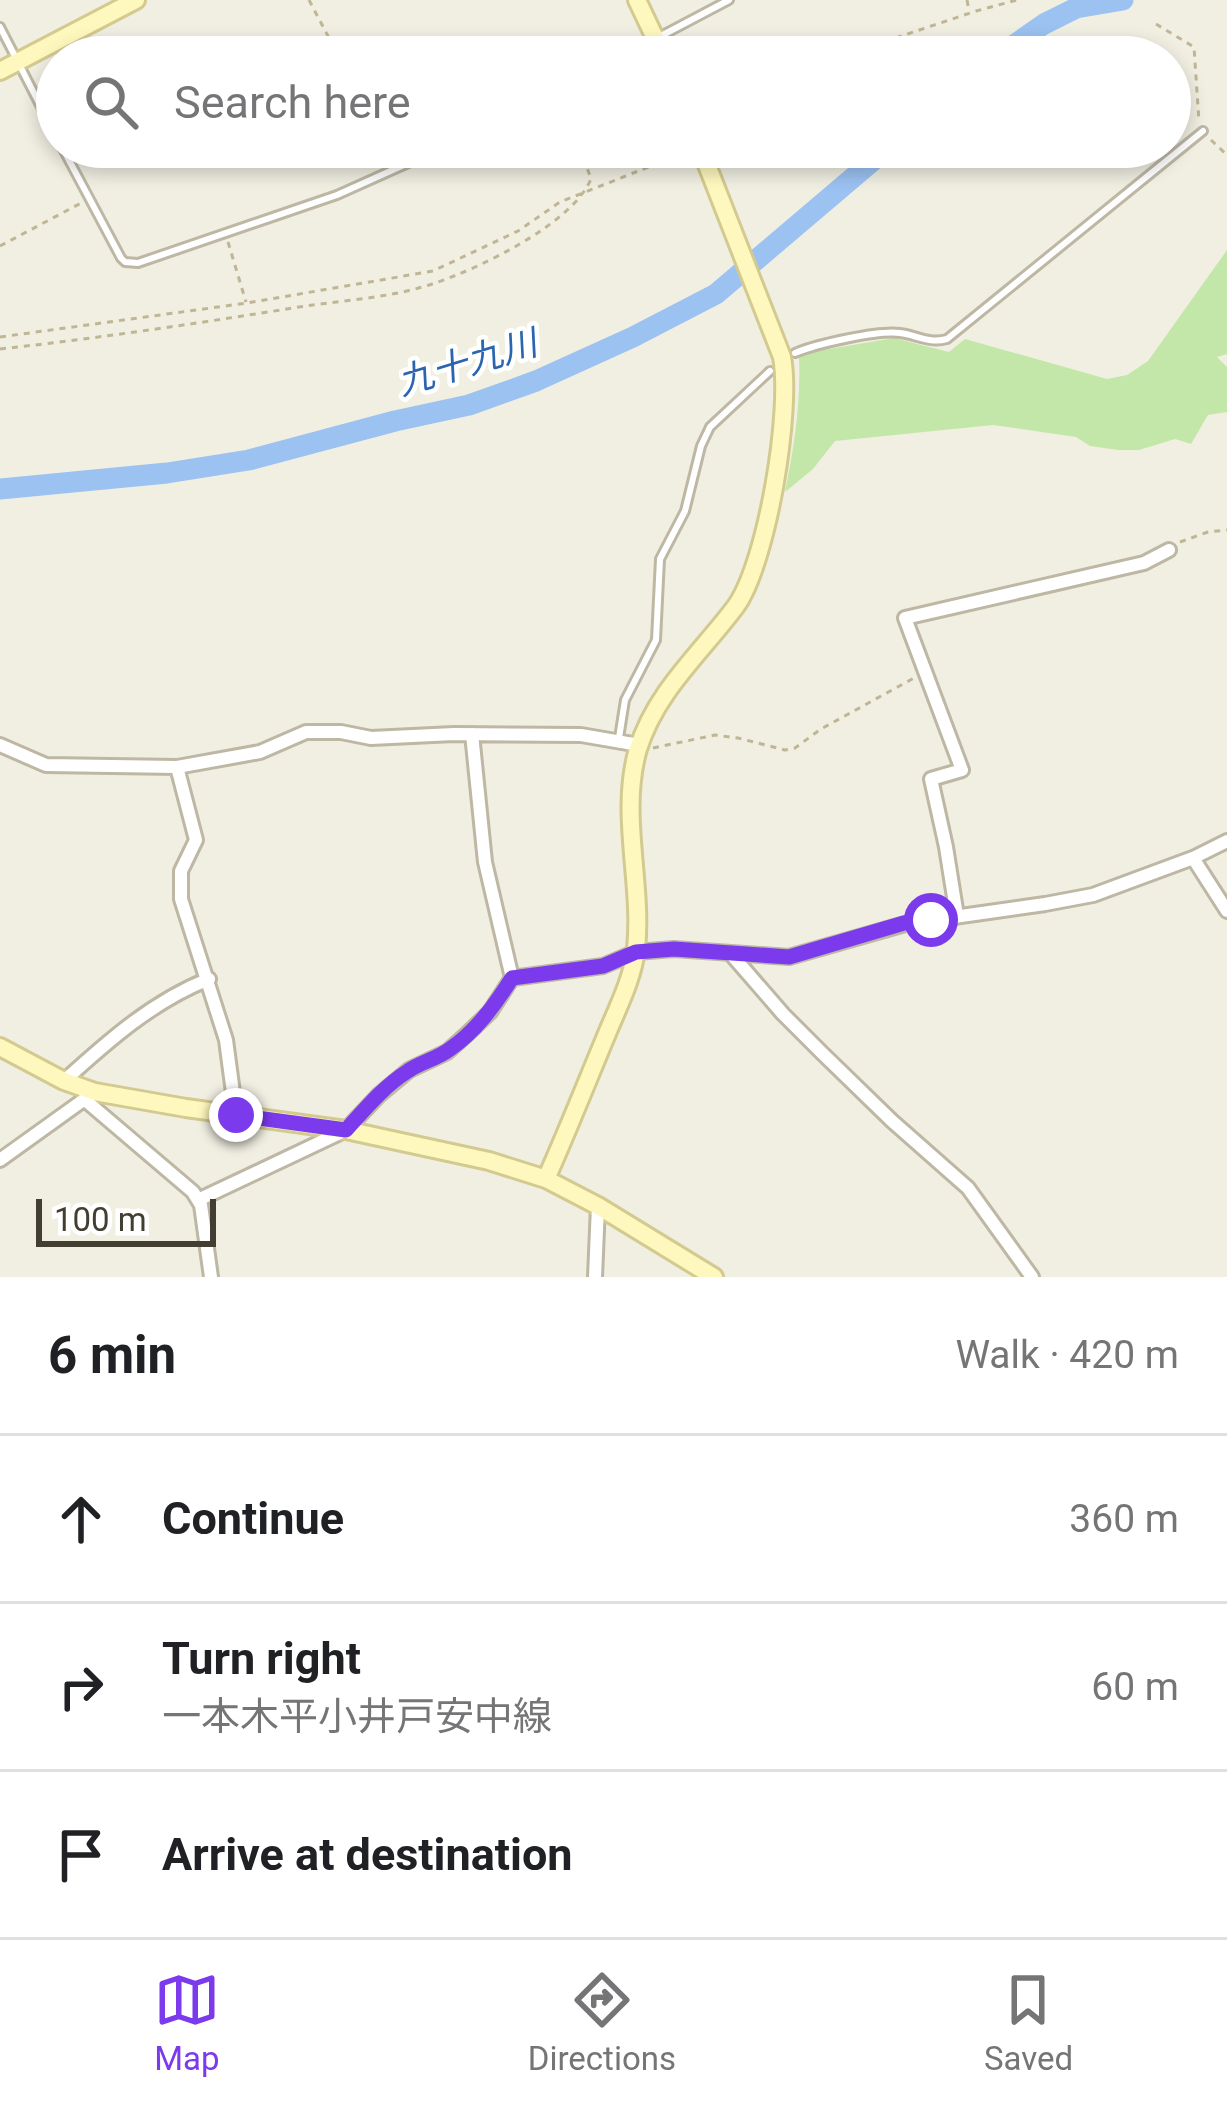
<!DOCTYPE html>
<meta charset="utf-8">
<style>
:root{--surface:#fff;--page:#f6f6f6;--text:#202124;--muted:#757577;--line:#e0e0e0;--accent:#7c3aed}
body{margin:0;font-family:Roboto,"Noto Sans JP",sans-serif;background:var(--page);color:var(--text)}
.scale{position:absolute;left:36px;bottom:30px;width:180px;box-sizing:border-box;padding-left:12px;border:6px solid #433e32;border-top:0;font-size:33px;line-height:42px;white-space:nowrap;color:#433e32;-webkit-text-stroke:9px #fff;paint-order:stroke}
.stop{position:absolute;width:36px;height:36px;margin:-27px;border:9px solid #7c3aed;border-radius:50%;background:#fff}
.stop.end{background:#7c3aed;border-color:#fff;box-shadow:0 3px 12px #0008}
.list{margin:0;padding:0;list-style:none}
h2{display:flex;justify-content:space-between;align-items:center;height:156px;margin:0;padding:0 48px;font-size:51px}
h2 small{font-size:39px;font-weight:400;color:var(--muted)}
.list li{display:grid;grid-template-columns:78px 1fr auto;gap:36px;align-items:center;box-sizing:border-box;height:168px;padding:0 48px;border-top:3px solid var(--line)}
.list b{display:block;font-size:45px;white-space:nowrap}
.list p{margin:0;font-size:39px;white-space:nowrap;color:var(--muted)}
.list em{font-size:39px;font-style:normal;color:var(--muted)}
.icon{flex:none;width:66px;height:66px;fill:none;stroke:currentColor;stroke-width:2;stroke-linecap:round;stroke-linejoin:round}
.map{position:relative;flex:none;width:1227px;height:1277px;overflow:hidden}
.search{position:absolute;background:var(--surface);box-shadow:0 6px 18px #0003;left:36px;right:36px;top:36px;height:132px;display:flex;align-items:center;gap:30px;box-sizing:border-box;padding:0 42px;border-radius:66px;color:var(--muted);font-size:45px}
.sheet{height:660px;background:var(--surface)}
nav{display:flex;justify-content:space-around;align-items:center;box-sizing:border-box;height:168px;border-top:3px solid var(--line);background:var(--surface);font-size:33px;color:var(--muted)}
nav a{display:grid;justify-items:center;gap:6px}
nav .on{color:var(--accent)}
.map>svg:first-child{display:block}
.green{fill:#c3e7a9}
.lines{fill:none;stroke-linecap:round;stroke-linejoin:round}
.river{stroke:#9bc2f1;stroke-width:21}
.lane-casing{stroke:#bdb7a4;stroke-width:12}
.street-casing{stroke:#bdb7a4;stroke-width:18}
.secondary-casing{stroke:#d3ca90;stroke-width:22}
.path{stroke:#bfb695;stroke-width:3;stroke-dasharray:6 6;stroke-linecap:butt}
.lane{stroke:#fff;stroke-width:6}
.street{stroke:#fff;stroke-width:12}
.secondary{stroke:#fff8be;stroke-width:16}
.route{stroke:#7c3aed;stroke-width:15}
.labels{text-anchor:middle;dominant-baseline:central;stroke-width:9;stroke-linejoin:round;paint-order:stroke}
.water-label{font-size:36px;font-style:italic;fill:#2b65af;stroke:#fff}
</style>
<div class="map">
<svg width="1227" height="1277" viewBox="0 0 1227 1277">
<rect width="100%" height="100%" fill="#f1efe2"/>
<!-- green -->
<path class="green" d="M1227 250V354L1217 357 1227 367V412L1208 415 1191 444 1175 439 1139 450H1118L1090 446 1076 437 993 425 835 441 813 469 785 492C794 448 801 403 799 357L805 353 894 338 949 352 965 339 1107 379 1127 375 1148 361Z"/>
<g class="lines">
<!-- river -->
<path class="river" d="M997 57 1044 24 1076 8 1123 0
M0 489 167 473 249 460 395 421 469 405 536 381 633 337 716 294 889 147"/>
<defs>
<path id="lane" d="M0 27 57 138
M621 57 729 0
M62 147 121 258 125 262 138 263 337 195 444 147
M795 353C816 344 878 330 900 333 917 335 929 344 947 339L1203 131
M619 738 625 700 656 640 660 559 685 511 701 446 710 427 770 371"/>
<path id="street" d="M0 745 46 765 177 767 260 752 306 732H341L371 738 454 734 581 735 639 745
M177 767 196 840 181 871V899L226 1040 236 1115
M1193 858 1227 911
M957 916 946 847 931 779 962 770 905 618 1144 563 1169 550
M731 954 783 1014 821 1052 892 1121 968 1188 1032 1277
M512 978 603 966 636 952 674 949 789 957 905 924 1045 904 1093 895 1193 858 1227 841
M64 1081C108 1041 153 1001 209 979
M85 1100 193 1192 201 1205 211 1277
M0 1160 89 1096
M198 1200 346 1130 379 1095 409 1070 447 1052 466 1035 490 1012 512 978 485 862 472 734
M595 1277 598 1206"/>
<path id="secondary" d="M637 0 664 57
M0 71 136 0
M0 1047 64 1081 95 1092 186 1108 346 1130 489 1161 546 1179 598 1206 714 1277
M546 1179C567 1132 586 1084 606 1036 617 1009 633 978 636 949 643 883 619 814 638 749 656 691 701 653 736 606 767 562 792 411 782 357L700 147"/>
</defs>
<!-- lane casing -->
<use href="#lane" class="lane-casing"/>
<!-- street casing -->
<use href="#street" class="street-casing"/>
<!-- secondary casing -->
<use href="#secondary" class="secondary-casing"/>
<!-- path -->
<path class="path" d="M309 0 339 57
M967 0 969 11
M1156 24 1194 47 1199 122
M839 57 976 11 1017 0
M1211 140 1227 155
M387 147 392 158
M228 242 246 302
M0 246 83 202
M0 337 247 303 433 271 518 231 560 202 689 151
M0 349C100 338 200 323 299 307 344 300 392 298 435 283 480 268 572 224 591 179L580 147
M1180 542 1208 532 1227 530
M653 748 715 735 738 738 785 750 795 748 821 729 914 678"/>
<!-- lane -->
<use href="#lane" class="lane"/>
<!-- street -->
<use href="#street" class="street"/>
<!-- secondary -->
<use href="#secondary" class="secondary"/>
</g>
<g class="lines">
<!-- route -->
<path class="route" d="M236 1115 346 1130C365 1109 384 1086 408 1071 421 1062 437 1059 450 1049 476 1031 495 1005 512 978L603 966 636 952 674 949 789 957 904 923 931 920"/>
</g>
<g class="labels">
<!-- water labels -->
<g class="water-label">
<text transform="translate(467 363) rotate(-17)">九十九川</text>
</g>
</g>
</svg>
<div class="scale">100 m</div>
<div class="stop" style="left:931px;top:920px"></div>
<div class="stop end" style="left:236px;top:1115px"></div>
<div class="search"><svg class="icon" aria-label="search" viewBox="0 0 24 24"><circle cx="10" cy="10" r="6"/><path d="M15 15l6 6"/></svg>Search here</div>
</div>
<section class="sheet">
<h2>6 min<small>Walk · 420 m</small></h2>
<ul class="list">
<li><svg class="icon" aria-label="ahead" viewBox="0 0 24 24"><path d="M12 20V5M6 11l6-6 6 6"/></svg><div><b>Continue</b></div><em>360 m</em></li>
<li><svg class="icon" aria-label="right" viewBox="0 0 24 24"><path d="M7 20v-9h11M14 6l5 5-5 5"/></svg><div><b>Turn right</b><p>一本木平小井戸安中線</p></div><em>60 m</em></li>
<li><svg class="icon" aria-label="arrive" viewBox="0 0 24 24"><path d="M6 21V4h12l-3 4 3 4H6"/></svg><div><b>Arrive at destination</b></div></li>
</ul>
</section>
<nav>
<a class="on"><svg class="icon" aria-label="map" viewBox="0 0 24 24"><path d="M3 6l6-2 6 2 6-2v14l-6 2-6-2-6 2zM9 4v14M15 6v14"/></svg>Map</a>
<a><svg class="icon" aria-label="directions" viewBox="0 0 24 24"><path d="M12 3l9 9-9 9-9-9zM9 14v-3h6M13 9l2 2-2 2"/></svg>Directions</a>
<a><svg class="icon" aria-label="saved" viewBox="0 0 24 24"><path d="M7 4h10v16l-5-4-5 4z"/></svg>Saved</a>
</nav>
